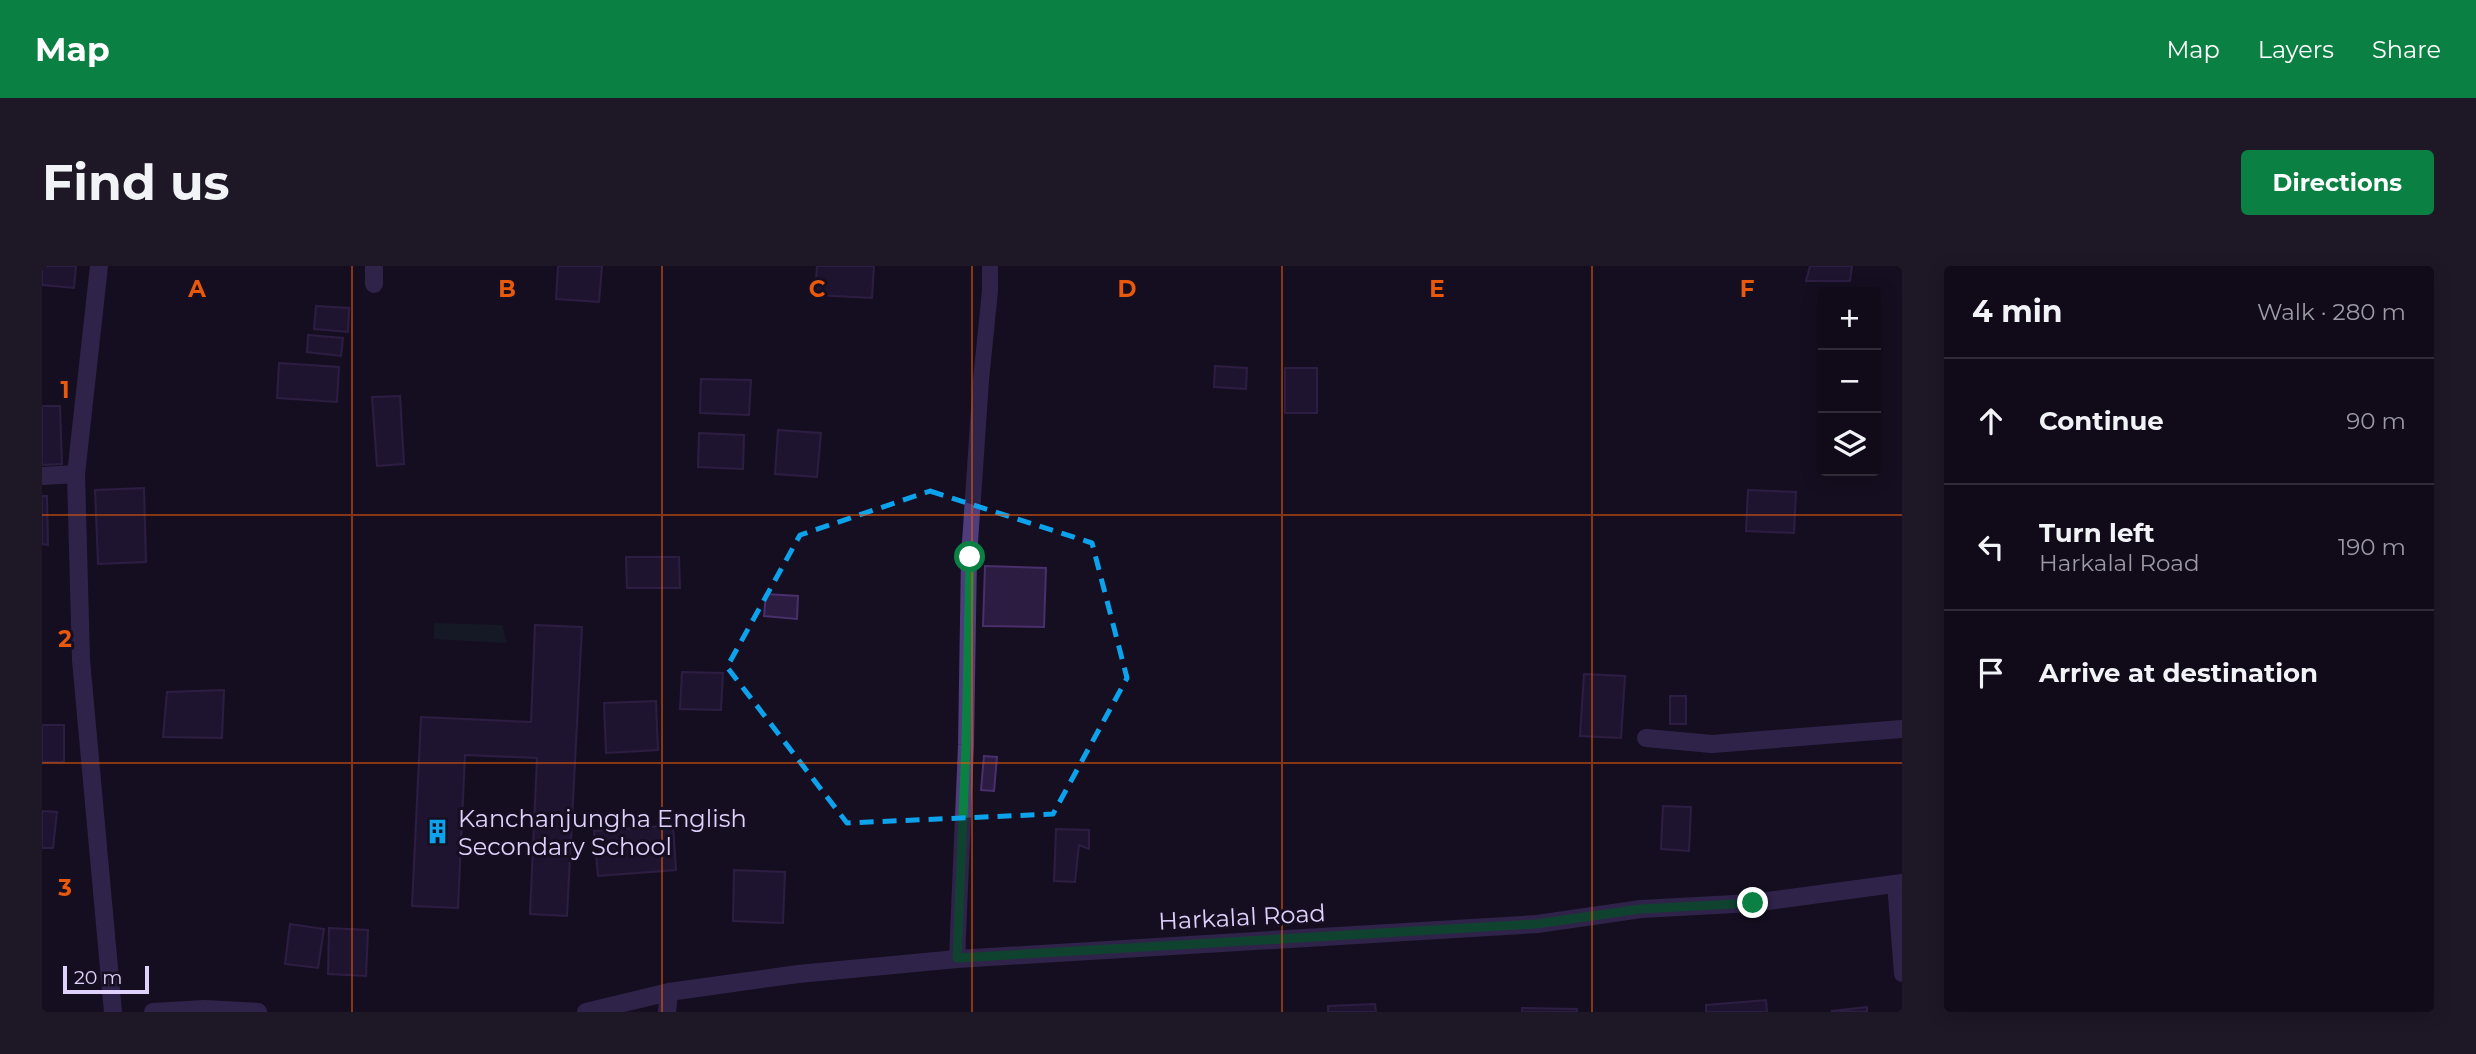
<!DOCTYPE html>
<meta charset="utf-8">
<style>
:root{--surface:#100a19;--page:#1e1826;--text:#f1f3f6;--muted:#9c9aa2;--line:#302b38;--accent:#0b8043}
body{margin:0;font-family:Montserrat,sans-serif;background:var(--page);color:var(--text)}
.controls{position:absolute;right:21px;top:21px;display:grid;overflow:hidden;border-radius:7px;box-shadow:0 4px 18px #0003}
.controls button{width:63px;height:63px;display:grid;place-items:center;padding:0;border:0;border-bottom:2px solid var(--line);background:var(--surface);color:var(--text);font:35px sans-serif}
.scale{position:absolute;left:21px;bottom:18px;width:86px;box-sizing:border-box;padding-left:7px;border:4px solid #e0d1fc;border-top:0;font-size:19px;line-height:24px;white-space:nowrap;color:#e0d1fc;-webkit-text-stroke:5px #160e21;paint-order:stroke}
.stop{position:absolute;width:21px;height:21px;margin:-16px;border:5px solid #0b8043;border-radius:50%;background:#fff}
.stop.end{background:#0b8043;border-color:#fff;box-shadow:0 2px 7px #0008}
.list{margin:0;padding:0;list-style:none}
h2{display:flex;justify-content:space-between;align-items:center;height:91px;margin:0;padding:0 28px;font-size:30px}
h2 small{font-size:23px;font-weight:400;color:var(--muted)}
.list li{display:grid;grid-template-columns:46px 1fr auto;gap:21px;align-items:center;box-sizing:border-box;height:126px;padding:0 28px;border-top:2px solid var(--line)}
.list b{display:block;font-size:26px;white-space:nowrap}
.list p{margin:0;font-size:23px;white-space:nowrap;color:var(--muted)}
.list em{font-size:23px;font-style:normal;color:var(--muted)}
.icon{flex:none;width:38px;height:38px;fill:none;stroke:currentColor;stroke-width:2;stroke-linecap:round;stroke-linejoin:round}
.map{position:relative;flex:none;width:1860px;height:746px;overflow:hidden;border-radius:7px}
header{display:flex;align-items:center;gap:42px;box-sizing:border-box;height:98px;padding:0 35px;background:var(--accent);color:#fff}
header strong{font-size:33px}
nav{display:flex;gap:38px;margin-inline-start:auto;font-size:24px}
.intro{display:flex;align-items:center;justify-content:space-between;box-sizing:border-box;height:168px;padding:0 42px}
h1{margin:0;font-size:49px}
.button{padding:18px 32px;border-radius:7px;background:var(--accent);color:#fff;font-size:24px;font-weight:700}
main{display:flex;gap:42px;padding:0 42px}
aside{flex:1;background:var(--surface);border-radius:7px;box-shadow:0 4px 18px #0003}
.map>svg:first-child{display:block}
.green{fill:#12262a}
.building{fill:#2c1c41;stroke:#492f6b;stroke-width:2}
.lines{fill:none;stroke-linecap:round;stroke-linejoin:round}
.lane{stroke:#4e3c7d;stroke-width:16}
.street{stroke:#4e3c7d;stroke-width:18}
.route{stroke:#0b8043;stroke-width:9}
.marked{fill:none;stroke:#0da2ec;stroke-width:5;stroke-dasharray:14 9;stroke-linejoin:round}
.grid{fill:none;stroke:#e8590c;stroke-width:2;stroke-opacity:0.55}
.labels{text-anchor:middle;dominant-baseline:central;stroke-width:6;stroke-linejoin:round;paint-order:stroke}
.poi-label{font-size:24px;fill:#e0d1fc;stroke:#160e21;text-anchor:start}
.street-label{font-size:24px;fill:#e0d1fc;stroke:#160e21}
.grid-label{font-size:23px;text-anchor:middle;font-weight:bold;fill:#e8590c;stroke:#160e21;stroke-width:6;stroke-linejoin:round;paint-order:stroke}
</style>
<header>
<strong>Map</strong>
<nav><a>Map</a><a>Layers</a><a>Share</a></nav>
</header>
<div class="intro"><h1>Find us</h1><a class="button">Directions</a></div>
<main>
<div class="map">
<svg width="1860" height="746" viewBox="0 0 1860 746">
<rect width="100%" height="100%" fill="#160e21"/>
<!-- green -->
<path class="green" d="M392 357 460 359 465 377 392 373Z"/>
<!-- building -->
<path class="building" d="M0 0H34L32 22 0 19Z
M516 0H560L557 36 514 33Z
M775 0H832L830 32 773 29Z
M1768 0H1810L1808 15H1764Z
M274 40 307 42 306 66 272 63Z
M266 69 301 72 299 90 265 86Z
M237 97 297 101 295 136 235 132Z
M1173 100 1205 102 1204 123 1172 121Z
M1243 102H1275V147H1243Z
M659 113 709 114 707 149 658 147Z
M358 130 362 198 335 200 330 131Z
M0 140H18L20 198 0 199Z
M736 164 779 167 775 211 733 208Z
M657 167 702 169 701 203 656 201Z
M102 222 104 296 56 298 53 224Z
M1706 224 1754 226 1752 267 1704 265Z
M0 230H5L6 279 0 278Z
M584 291H637L638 322H585Z
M943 300 1004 302 1002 361 941 360Z
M724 328 756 330 755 353 722 350Z
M493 359 540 361 525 650 488 648 495 492 423 489 416 642 370 640 379 451 489 456Z
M640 406 681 407 679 444 638 443Z
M1542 408 1583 410 1579 472 1538 470Z
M182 424 180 472 121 471 125 426Z
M1628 430H1644V458H1628Z
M614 435 616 484 564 487 562 437Z
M0 459H22V496H0Z
M942 490 955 491 952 525 939 524Z
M1621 540 1649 541 1647 585 1619 583Z
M0 545 15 546 11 582H0Z
M631 559 634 604 556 610 552 565Z
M1014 563 1047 564V583L1037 579 1033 616 1012 615Z
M692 604 743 606 741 657 691 655Z
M248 658 282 663 276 702 243 698Z
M287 662 326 664 324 710 286 708Z
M1724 734 1725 746H1664V739Z
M1333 738 1334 746H1286V740Z
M1825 741V746L1789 745Z
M1480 742 1535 743V746H1480Z"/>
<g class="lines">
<!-- lane -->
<path class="lane" d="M1853 617 1860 708
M915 693 924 479 927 291 939 114 948 25V0"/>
<!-- street -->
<path class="street" d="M57 0 34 208 39 394 71 746
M332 0V18
M0 210 34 208
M1604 472 1670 478 1860 463
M111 746 163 743 216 746
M544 746 627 726 756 708 915 693 1495 658 1599 643 1711 637 1860 617
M625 746 627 726"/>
</g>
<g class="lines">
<!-- route -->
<path class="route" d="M928 291 924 479 915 692 1494 658 1599 643 1711 637"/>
</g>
<!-- marked area -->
<path d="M0 0H1860V746H0ZM888 225 1050 277 1085 412 1011 548 805 557 685 401 758 269Z" fill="#160e21" fill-opacity=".55" fill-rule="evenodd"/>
<path class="marked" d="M888 225 1050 277 1085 412 1011 548 805 557 685 401 758 269Z"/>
<!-- grid -->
<path class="grid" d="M310 0V746M620 0V746M930 0V746M1240 0V746M1550 0V746M0 249H1860M0 497H1860"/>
<!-- icons -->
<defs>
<symbol id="building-bare" viewBox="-9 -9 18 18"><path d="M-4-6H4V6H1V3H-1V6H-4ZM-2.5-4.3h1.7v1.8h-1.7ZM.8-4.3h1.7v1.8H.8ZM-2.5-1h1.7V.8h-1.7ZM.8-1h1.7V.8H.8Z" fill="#0da2ec" stroke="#160e21" stroke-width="2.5" paint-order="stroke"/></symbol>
</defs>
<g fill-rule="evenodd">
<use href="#building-bare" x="378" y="548" width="35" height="35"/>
</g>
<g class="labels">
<!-- poi labels -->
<g class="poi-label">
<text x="416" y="552">Kanchanjungha English<tspan x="416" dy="28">Secondary School</tspan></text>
</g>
<!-- street labels -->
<g class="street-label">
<text transform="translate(1200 651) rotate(-3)">Harkalal Road</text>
</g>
</g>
<g class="grid-label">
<text x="155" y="31">A</text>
<text x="465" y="31">B</text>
<text x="775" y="31">C</text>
<text x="1085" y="31">D</text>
<text x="1395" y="31">E</text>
<text x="1705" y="31">F</text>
<text x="23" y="132">1</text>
<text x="23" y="381">2</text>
<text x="23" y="630">3</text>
</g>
</svg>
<div class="controls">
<button>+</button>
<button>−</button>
<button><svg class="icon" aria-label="layers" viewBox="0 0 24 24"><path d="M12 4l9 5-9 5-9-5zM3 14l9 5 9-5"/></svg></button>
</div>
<div class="scale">20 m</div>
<div class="stop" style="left:928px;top:291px"></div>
<div class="stop end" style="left:1711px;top:637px"></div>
</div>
<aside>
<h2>4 min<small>Walk · 280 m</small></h2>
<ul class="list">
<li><svg class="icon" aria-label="ahead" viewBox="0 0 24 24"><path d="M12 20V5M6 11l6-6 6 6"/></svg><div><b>Continue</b></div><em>90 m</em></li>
<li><svg class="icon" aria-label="left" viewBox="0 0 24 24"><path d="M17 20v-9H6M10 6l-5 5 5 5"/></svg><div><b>Turn left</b><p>Harkalal Road</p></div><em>190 m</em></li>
<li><svg class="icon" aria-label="arrive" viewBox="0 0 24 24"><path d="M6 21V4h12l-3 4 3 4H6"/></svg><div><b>Arrive at destination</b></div></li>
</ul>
</aside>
</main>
